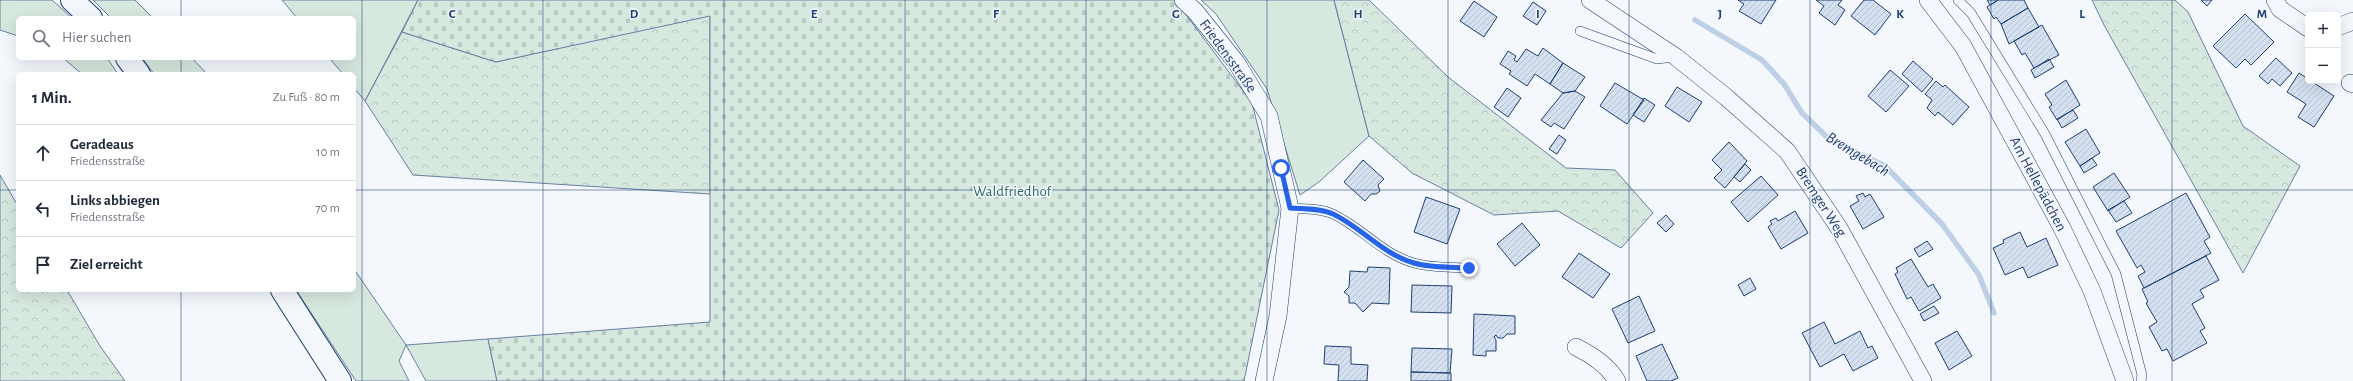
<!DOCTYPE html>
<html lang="de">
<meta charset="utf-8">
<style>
:root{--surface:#fff;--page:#f6f6f7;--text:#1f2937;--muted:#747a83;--line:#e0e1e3}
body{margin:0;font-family:"Alegreya Sans",sans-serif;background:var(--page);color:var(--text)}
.controls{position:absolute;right:12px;top:12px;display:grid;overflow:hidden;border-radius:6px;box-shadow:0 4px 16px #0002}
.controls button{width:36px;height:36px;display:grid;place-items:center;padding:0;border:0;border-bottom:1px solid var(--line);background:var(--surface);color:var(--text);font:20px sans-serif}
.stop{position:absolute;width:12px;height:12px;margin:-9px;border:3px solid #2563eb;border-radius:50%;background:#fff}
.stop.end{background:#2563eb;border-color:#fff;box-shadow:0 1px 4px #0008}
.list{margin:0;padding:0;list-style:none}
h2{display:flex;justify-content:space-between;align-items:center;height:52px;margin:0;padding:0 16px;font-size:17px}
h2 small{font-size:13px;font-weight:400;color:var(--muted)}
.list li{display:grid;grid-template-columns:26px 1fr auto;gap:12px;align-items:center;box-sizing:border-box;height:56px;padding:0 16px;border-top:1px solid var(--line)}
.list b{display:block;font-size:15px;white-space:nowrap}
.list p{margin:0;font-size:13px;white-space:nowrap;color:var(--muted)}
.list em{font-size:13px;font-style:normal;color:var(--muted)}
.icon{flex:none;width:22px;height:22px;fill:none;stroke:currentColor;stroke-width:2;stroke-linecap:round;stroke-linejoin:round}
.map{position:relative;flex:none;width:2353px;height:381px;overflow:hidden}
.search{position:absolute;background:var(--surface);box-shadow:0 4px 16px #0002;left:16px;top:16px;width:340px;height:44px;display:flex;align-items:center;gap:10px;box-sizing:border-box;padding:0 14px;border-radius:6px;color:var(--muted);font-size:15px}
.panel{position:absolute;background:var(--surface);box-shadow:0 4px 16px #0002;left:16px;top:72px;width:340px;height:220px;border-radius:6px}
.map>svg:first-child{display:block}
.grass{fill:#d7e8df;stroke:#687fa3}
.forest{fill:url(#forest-crowns);stroke:#687fa3}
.cemetery{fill:url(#cemetery-stones);stroke:#687fa3}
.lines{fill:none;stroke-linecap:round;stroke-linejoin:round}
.stream{stroke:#bed0e5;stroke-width:5.5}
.building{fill:url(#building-hatch);stroke:#1d3f73}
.service-casing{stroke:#1d3f73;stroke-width:10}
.minor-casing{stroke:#1d3f73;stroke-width:18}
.secondary-casing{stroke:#1d3f73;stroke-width:24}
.service{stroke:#f4f7fb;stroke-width:9}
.minor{stroke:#f4f7fb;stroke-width:17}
.secondary{stroke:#f4f7fb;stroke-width:22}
.route{stroke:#2563eb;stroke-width:5}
.grid{fill:none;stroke:#1d3f73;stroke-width:1;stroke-opacity:0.55}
.labels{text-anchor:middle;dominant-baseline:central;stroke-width:3;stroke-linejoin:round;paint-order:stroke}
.street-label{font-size:15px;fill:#1d3f73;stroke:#f4f7fb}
.park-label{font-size:15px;fill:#2c6c60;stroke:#f4f7fb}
.water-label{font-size:16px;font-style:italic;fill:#1d3f73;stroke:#f4f7fb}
.grid-label{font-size:13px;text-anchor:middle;font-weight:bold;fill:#1d3f73;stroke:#f4f7fb;stroke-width:3;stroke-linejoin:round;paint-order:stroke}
</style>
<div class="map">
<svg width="2353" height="381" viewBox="0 0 2353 381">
<defs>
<pattern id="forest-crowns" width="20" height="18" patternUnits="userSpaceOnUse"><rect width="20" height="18" fill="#d7e8df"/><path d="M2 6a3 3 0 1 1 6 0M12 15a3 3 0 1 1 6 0" fill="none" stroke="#b8c8c3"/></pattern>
<pattern id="cemetery-stones" width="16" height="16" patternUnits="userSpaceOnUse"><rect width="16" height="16" fill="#d7e8df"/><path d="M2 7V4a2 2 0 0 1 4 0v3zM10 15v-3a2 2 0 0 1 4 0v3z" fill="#b8c8c3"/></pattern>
<pattern id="building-hatch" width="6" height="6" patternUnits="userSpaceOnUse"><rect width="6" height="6" fill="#d5e0f0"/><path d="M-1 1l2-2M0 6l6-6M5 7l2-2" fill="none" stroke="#b6c1d1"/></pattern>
</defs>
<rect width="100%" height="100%" fill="#f4f7fb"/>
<!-- grass -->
<path class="grass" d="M0 0H52L72 18H18V36L0 30Z
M93 0H135L153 18H111Z
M282 0H418L365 101 354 88V74H343L329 58H354V18H297Z
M1201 0H1334L1369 136 1319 182 1300 195 1267 89 1216 14Z
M63 58H107L118 74H82Z
M142 58H192L207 74H154Z
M354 269 406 345 488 339 497 381H426L406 345 399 361 409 381H356L296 290H354Z"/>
<!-- forest -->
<path class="forest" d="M1334 0H1369L1448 77 1566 168 1615 170 1653 213 1621 248 1558 211 1494 215 1412 173 1369 136Z
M2092 0H2175L2188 12 2243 126 2300 166 2243 273 2104 25Z
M710 15V194L413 175 365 101 402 32 496 62Z
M0 175 18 206V290H67L100 346 125 381H0Z"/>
<!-- cemetery -->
<path class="cemetery" d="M418 0H1175L1252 103 1279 210 1244 381H497L488 339 710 322V16L496 62 402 32Z"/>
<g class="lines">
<!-- stream -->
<path class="stream" d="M1695 20 1762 60 1784 84 1802 113 1829 139 1885 166 1942 224 1979 275 1994 313"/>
</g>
<!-- building -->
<path class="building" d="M1738 0H1776L1761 24 1739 11 1744 4Z
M1816 0H1842L1838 5 1845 10 1835 25 1819 13 1824 6Z
M1864 0H1873L1891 14 1875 35 1851 16Z
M1987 0H1998L1990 5Z
M1998 0H2024L2028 8 2001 24 1996 17 1994 19 1987 7Z
M2201 0H2212L2207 6Z
M1474 1 1497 17 1484 37 1460 21Z
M1533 2 1546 11 1537 25 1523 16Z
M2028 8 2039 27 2009 44 2001 24Z
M2245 14 2274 42 2251 65 2245 59 2236 68 2213 46Z
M2042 25 2059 55 2034 68 2025 53 2022 55 2014 41Z
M1543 48 1563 63 1550 84 1535 74 1527 86 1509 74 1511 71 1500 64 1508 51 1516 56 1514 60 1517 62 1526 49 1538 56Z
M2276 58 2292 73 2280 86 2272 79 2268 84 2259 76Z
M2049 59 2054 67 2035 78 2031 70Z
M1913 61 1933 79 1922 92 1902 74Z
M1563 63 1585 77 1575 91 1563 93 1550 84Z
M1890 70 1909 86 1886 112 1868 96Z
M2299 73 2308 79V81H2311L2334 96 2314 127 2298 117 2306 104 2287 92Z
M2066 80 2080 105 2057 120 2049 107 2052 105 2045 94Z
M1936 81 1943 87 1945 85 1969 107 1953 125 1938 112 1935 116 1927 108 1932 100 1925 94Z
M1615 83 1644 100 1627 124 1600 106Z
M1677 87 1702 102 1689 122 1665 106Z
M1507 88 1521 98 1508 117 1494 107Z
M1575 91 1585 97 1564 129 1554 123 1551 127 1541 120 1563 93Z
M1644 98 1655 105 1644 122 1633 115Z
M2073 110 2078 118 2062 128 2057 119Z
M2086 129 2100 153 2080 166 2065 142Z
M1559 135 1566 140 1557 154 1549 149Z
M1729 142 1747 161 1725 188 1714 178 1722 170 1712 160Z
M2092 158 2097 165 2084 173 2080 166Z
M1363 160 1384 179 1378 185 1380 191 1376 194H1371L1365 201 1344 182Z
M1745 164 1751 170 1740 182 1734 177Z
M2114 173 2130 197 2108 211 2093 187Z
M1761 176 1778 195 1748 222 1731 202Z
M1863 193 1865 197 1870 194 1884 217 1863 229 1850 206 1859 201 1856 196Z
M2186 193 2210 237 2204 241 2211 253 2144 288 2138 276 2145 272 2141 265 2137 268 2116 231Z
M1426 197 1460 209 1447 244 1414 232Z
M2124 201 2132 213 2116 222 2108 210Z
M1795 211 1808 233 1781 249 1768 227 1772 224 1770 221 1776 218 1778 221Z
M1666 215 1674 224 1666 232 1657 223Z
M1522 223 1540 245 1515 266 1497 244Z
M2020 232 2027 247 2046 238 2058 265 2028 278 2023 267 2005 275 1993 248 2004 243 2003 240Z
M1927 241 1933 249 1919 257 1914 249Z
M1579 253 1610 274 1593 298 1562 277Z
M2206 256 2219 280 2200 290 2204 297 2192 304 2205 328 2200 331 2207 343 2173 361 2167 349 2162 351 2149 327 2157 322 2146 303 2148 302 2142 289Z
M1911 259 1928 287 1933 284 1941 298 1919 311 1911 297 1907 299 1895 274 1898 272 1896 268Z
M1368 267 1390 268 1389 304 1372 303 1363 312 1355 303H1349V296L1344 292 1349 287 1350 271 1367 272Z
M1750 278 1756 289 1744 296 1738 285Z
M1412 285 1452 286 1451 313 1411 312Z
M1639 296 1655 331 1628 343 1612 309Z
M1934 306 1939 313 1924 321 1920 314Z
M1474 314 1515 316V334H1507L1503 338H1498L1496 335 1494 337 1496 340V351H1486V356L1473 355Z
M1824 322 1835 344 1860 331 1868 348 1872 346 1878 358 1853 371 1844 354 1820 367 1802 333Z
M1957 331 1972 356 1949 370 1935 343Z
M1662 344 1678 378 1671 381H1647L1636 356Z
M1325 346 1351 347V364L1368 365 1367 381H1338L1339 365 1324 364Z
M1412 348 1452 349 1450 373 1411 372Z
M1411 372 1451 373V381H1411Z"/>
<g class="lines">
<defs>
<path id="service" d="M1958 0 1971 13 2045 134 2116 274 2142 375 2141 381
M1580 31 1657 59 1674 57
M1290 208C1304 209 1320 208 1333 214 1361 227 1382 254 1414 263 1431 268 1451 267 1469 268"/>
<path id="minor" d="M1183 0 1195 11 1236 62 1269 116 1290 208 1278 316 1264 381
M1590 0 1676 57 1726 97 1787 151 1839 228 1923 381
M1928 0 1963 46 2062 228 2092 291 2125 381
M2275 0 2280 9 2308 28
M2338 27 2353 21
M2350 83 2353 84
M1576 347C1592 355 1608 365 1617 381"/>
<path id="secondary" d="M72 0 91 18
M127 58 139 74
M282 290 340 381"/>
</defs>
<!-- service casing -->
<use href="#service" class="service-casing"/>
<!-- minor casing -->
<use href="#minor" class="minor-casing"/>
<!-- secondary casing -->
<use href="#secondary" class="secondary-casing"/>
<!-- service -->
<use href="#service" class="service"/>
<!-- minor -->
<use href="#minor" class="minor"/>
<!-- secondary -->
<use href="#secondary" class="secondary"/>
</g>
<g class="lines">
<!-- route -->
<path class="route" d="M1281 168 1290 208C1304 209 1320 208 1333 214 1361 227 1382 254 1414 263 1431 268 1451 267 1469 268"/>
</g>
<!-- grid -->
<path class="grid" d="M181 0V18M362 0V381M543 0V381M724 0V381M905 0V381M1086 0V381M1267 0V381M1448 0V381M1629 0V381M1810 0V381M1991 0V381M2172 0V381M181 58V74M0 190H18M354 190H2353M181 290V381"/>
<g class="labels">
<!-- street labels -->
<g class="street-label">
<text transform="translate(1228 56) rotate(54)">Friedensstraße</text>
<text transform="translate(2038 184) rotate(62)">Am Hellepädchen</text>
<text transform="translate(1821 202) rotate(57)">Bremger Weg</text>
</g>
<!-- park labels -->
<g class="park-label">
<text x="1012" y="191">Waldfriedhof</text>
</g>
<!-- water labels -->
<g class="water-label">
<text transform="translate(1858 154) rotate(31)">Bremgebach</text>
</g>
</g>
<g class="grid-label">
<text x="452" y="18">C</text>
<text x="634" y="18">D</text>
<text x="814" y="18">E</text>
<text x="996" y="18">F</text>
<text x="1176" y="18">G</text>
<text x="1358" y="18">H</text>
<text x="1538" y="18">I</text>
<text x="1720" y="18">J</text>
<text x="1900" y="18">K</text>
<text x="2082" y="18">L</text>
<text x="2262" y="18">M</text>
</g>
</svg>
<div class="controls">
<button>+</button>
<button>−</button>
</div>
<div class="stop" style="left:1281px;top:168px"></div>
<div class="stop end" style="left:1469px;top:268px"></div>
<div class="search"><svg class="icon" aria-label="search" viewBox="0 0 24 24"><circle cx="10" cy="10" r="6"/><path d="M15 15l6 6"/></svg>Hier suchen</div>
<section class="panel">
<h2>1 Min.<small>Zu Fuß · 80 m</small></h2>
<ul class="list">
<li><svg class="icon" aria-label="ahead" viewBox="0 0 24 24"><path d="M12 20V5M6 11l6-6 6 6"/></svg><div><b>Geradeaus</b><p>Friedensstraße</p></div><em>10 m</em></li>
<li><svg class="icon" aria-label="left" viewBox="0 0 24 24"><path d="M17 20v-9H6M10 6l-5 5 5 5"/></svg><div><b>Links abbiegen</b><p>Friedensstraße</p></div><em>70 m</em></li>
<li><svg class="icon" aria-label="arrive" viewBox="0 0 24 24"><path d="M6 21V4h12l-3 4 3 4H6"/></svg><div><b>Ziel erreicht</b></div></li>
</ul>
</section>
</div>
